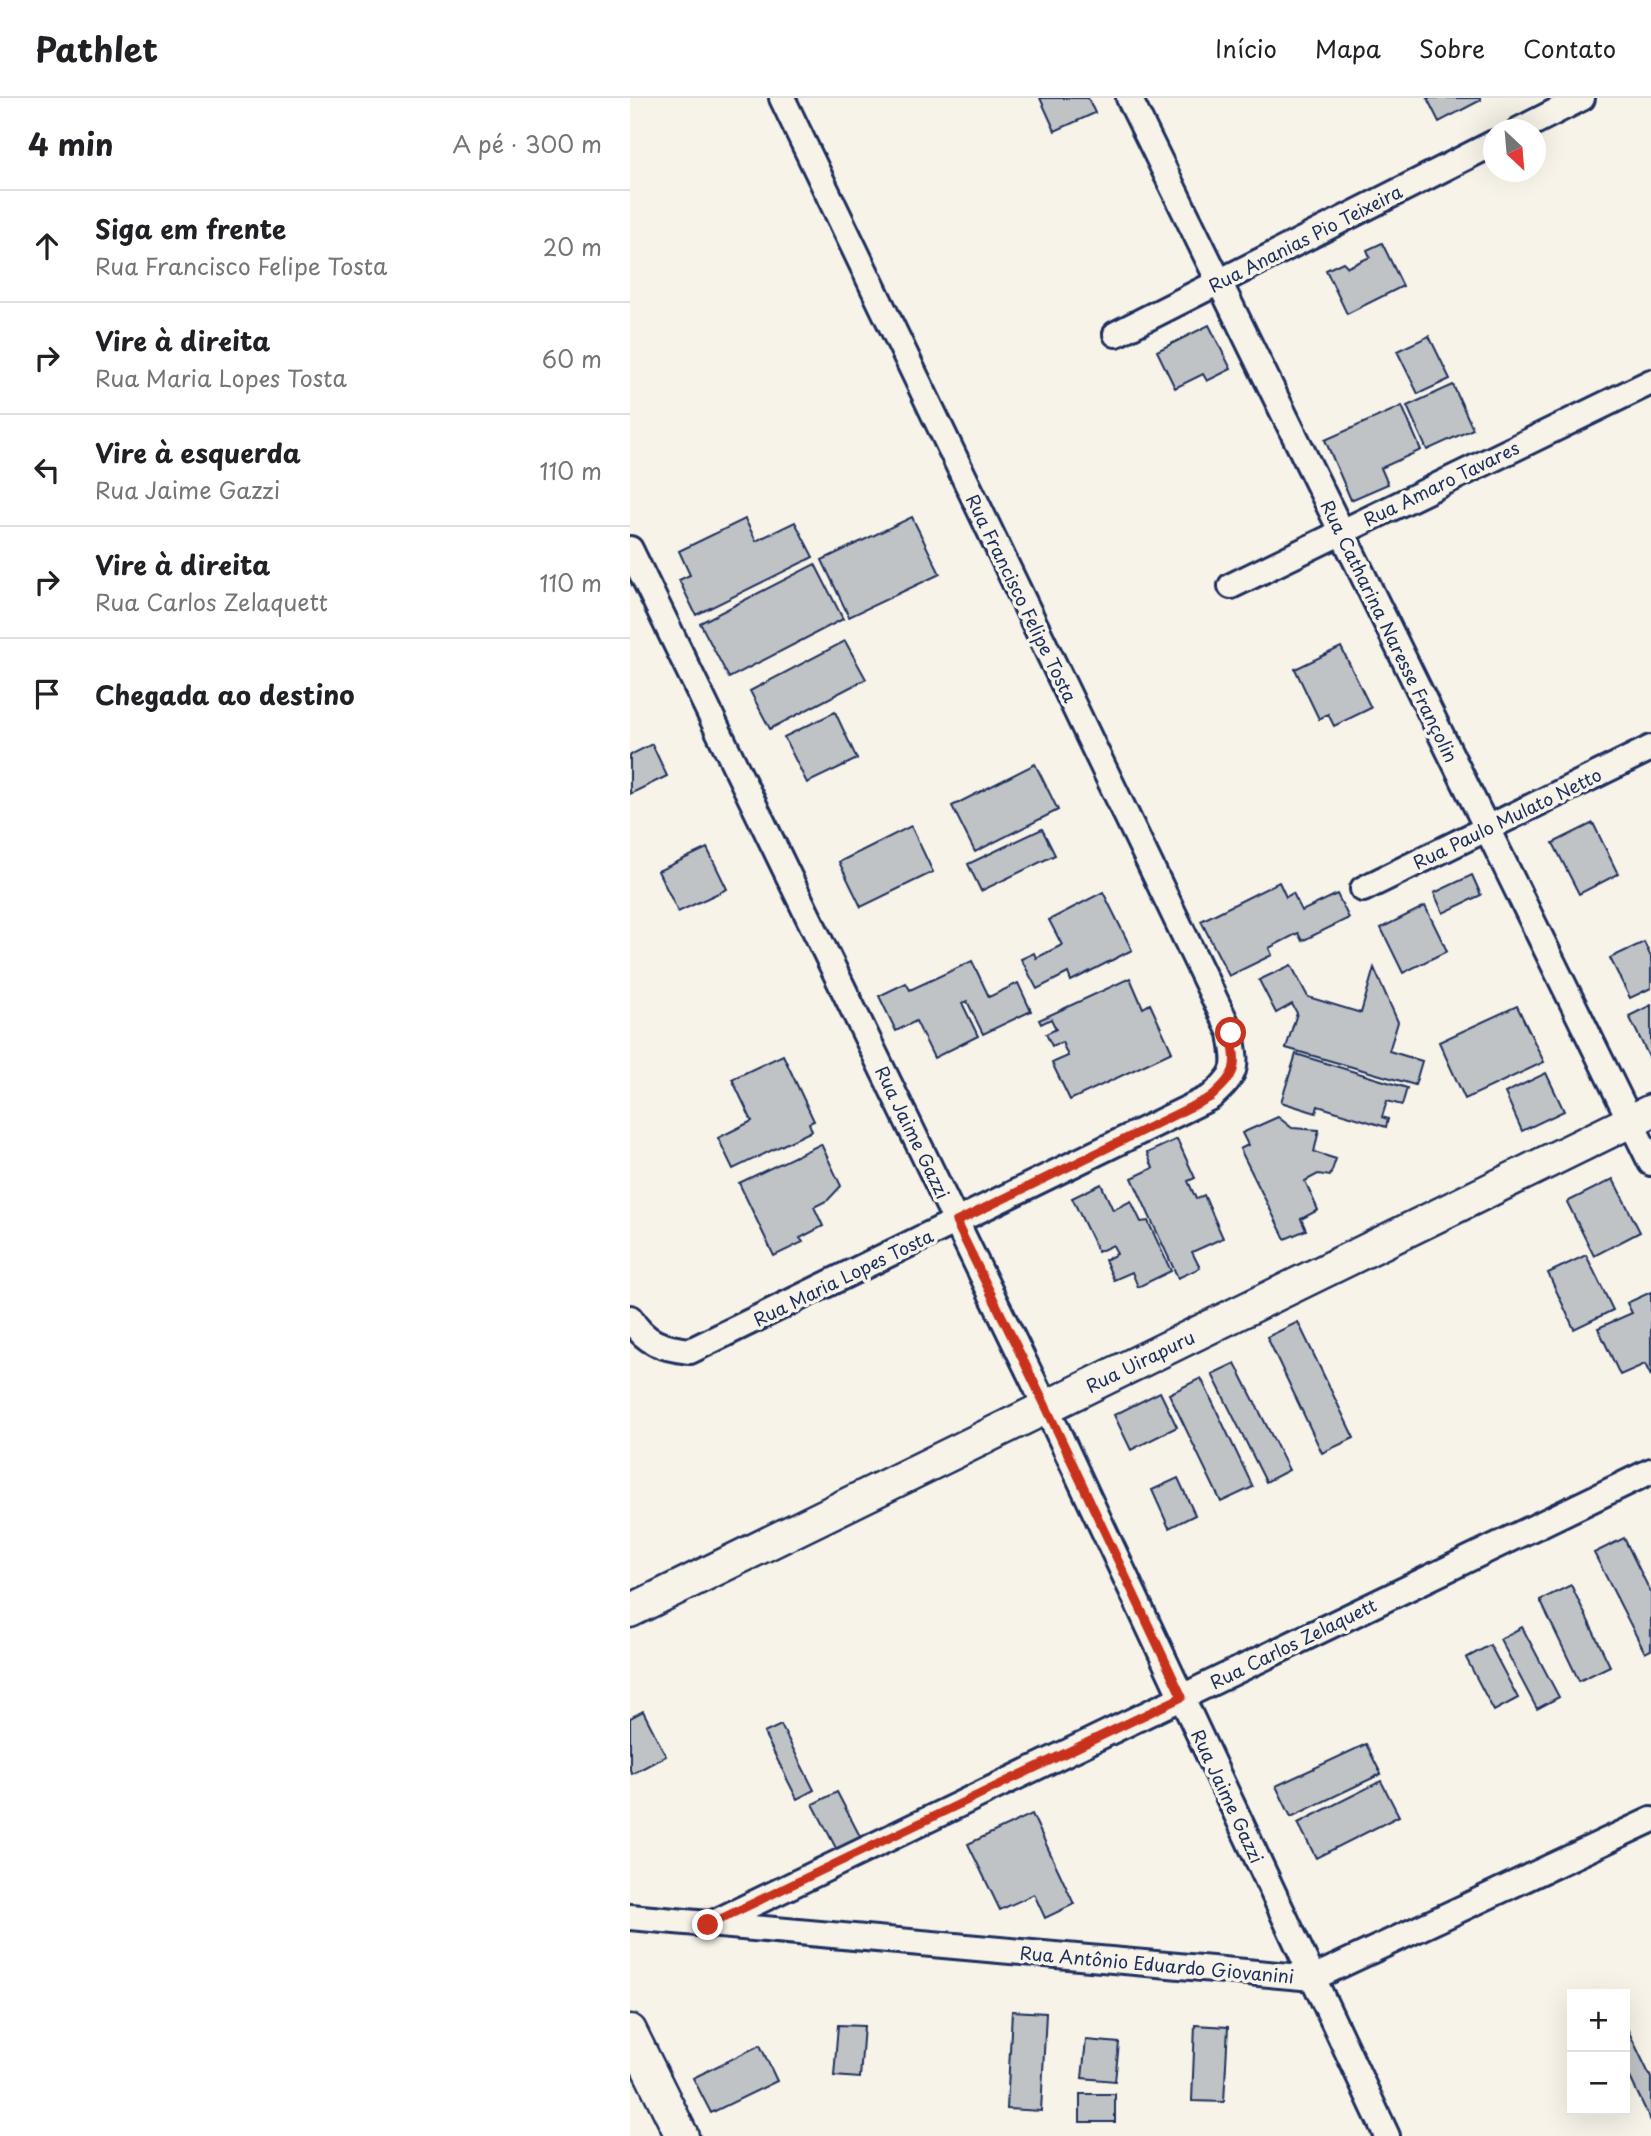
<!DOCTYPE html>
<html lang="pt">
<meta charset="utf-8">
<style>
:root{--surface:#fff;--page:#f2f2f2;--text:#202124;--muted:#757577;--line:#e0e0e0}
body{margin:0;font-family:"Playpen Sans",sans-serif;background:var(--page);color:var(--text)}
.controls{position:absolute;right:21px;bottom:21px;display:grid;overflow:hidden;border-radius:0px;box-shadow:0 7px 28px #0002}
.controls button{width:63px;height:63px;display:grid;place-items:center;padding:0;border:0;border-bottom:2px solid var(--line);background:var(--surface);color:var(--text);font:35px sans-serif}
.compass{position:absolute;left:853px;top:21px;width:63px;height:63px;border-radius:50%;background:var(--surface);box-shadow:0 7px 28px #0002;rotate:154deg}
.stop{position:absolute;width:21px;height:21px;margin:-16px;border:5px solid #c8321e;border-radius:50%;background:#fff}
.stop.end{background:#c8321e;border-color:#fff;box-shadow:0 2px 7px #0008}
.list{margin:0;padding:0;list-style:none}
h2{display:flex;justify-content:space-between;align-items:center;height:91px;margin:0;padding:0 28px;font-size:30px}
h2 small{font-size:23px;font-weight:400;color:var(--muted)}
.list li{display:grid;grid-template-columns:46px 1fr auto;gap:21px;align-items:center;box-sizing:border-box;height:112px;padding:0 28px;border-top:2px solid var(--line)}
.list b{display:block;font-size:26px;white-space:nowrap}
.list p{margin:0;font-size:23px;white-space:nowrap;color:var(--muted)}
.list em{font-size:23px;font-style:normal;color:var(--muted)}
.icon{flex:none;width:38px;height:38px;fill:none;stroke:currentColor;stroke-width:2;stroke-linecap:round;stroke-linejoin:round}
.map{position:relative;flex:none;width:1021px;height:2038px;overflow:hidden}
header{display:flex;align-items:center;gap:42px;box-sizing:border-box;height:98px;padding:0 35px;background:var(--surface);border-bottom:2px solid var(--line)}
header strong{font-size:33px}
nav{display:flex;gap:38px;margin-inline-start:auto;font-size:24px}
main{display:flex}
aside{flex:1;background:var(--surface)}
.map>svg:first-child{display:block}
.building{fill:#c0c3c5;stroke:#1b2f5e;stroke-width:2}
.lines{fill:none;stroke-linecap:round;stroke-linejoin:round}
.minor-casing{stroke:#1b2f5e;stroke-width:30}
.tertiary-casing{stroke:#1b2f5e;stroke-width:37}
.minor{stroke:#f7f3e8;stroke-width:24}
.tertiary{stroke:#f7f3e8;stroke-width:32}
.route{stroke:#c8321e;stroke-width:9}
.labels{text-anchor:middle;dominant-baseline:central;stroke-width:7;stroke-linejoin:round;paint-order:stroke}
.street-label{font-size:18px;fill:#1b2f5e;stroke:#f7f3e8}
</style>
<header>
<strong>Pathlet</strong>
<nav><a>Início</a><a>Mapa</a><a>Sobre</a><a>Contato</a></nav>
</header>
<main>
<aside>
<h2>4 min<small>A pé · 300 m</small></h2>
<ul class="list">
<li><svg class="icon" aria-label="ahead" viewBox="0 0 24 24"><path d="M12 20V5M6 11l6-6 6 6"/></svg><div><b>Siga em frente</b><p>Rua Francisco Felipe Tosta</p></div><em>20 m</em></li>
<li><svg class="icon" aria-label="right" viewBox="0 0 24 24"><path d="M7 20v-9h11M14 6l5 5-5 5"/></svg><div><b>Vire à direita</b><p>Rua Maria Lopes Tosta</p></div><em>60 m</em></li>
<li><svg class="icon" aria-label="left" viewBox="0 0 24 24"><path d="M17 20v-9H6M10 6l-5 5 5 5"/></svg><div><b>Vire à esquerda</b><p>Rua Jaime Gazzi</p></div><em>110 m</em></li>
<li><svg class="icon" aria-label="right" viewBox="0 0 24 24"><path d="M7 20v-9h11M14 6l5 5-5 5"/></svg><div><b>Vire à direita</b><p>Rua Carlos Zelaquett</p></div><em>110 m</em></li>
<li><svg class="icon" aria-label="arrive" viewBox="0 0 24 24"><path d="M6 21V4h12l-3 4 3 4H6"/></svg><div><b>Chegada ao destino</b></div></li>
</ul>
</aside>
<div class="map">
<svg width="1021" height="2038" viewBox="0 0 1021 2038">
<rect width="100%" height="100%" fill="#f7f3e8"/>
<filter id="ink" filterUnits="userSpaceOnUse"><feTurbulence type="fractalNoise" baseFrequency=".0143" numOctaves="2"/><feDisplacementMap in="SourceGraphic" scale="14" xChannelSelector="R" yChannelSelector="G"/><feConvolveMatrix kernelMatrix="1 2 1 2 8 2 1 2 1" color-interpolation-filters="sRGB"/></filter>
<g filter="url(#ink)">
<!-- building -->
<path class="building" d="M410 0H458L465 15 425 33Z
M797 0H850L851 2 809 24Z
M752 145 773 188 717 216 696 172 713 164 718 169 740 159 737 152Z
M579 227 601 271 577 283 573 276 545 290 527 253Z
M799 238 820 281 788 296 767 253Z
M823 287 843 331 797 352 777 308Z
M772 308 791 352 751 370 758 386 721 402 695 342Z
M282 419 310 476 219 519 192 462Z
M115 421 126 443 165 424 183 459 66 517 49 482 60 477 49 453Z
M185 466 213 521 99 580 70 525Z
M215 543 236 581 140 631 120 593Z
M711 549 741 610 704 628 698 616 689 621 665 571Z
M205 614 227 661 177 685 154 639Z
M22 646 37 678 0 696V657Z
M405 666 428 712 345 754 322 708Z
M963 725 988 776 949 796 923 745Z
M281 728 303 774 231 809 209 764Z
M412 731 425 757 351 793 338 766Z
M77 750 97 791 48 814 28 773Z
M842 777 851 797 813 815 804 795Z
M649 784 656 799 663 795 672 813 707 796 719 820 672 843 668 835 639 850 642 857 599 878 571 823Z
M473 794 502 852 441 883 438 875 407 891 391 861 404 855 406 860 432 847 419 822Z
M795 808 817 853 773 875 751 830Z
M1014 844 1021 859V890L1000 900 980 860Z
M342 863 359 899 388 885 401 913 353 936 337 903 332 905 348 938 304 960 286 923 266 933 249 898 276 885 280 892Z
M661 867 678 899 731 915 744 870 768 924 759 953 792 963 785 987 656 950 667 915 662 906 646 915 629 882Z
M500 880 513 910 520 906 542 954 440 1002 422 965 438 958 432 944 422 948 416 936 426 931 421 921 411 926 409 922Z
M1021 907V963L999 918Z
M887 908 914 964 835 1001 809 944Z
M666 956 777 990 772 1007 757 1003 752 1019 758 1021 756 1029 688 1008 686 1015 651 1004Z
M153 957 184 1023 179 1025 182 1033 103 1071 88 1040 122 1023 102 981Z
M916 975 934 1013 892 1033 875 995Z
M648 1019 662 1030 689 1032 684 1054 706 1061 700 1078 688 1076 675 1083 688 1112 671 1121 676 1132 655 1141 610 1051 618 1047 612 1035Z
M547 1041 565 1080 558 1083 566 1101 574 1097 593 1140 562 1154 570 1170 548 1180 502 1080 523 1070 517 1055Z
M191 1046 211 1088 198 1102 184 1109 193 1128 170 1140 173 1144 144 1158 109 1085Z
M983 1081 1010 1134 964 1158 937 1104Z
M471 1086 483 1112 501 1103 511 1124 518 1123 541 1173 508 1189 502 1174 484 1182 475 1162 487 1156 483 1147 468 1154 442 1100Z
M956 1157 983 1212 944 1231 918 1175Z
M1021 1194V1278L1015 1266 990 1277 968 1230 1002 1215 997 1205Z
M668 1224 724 1340 692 1355 637 1239Z
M605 1265 659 1372 636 1384 582 1276Z
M571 1280 623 1389 591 1404 539 1296Z
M530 1294 547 1329 501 1352 484 1317Z
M548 1380 565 1417 539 1430 522 1392Z
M994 1440 1021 1495V1552L1015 1555 964 1455Z
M941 1487 980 1568 949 1583 910 1502Z
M892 1529 929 1599 907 1611 870 1541Z
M860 1547 888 1600 864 1613 836 1560Z
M13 1613 36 1658 2 1676 0 1672V1620Z
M151 1627 184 1692 167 1701 134 1635Z
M736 1646 751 1676 661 1719 646 1688Z
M751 1683 769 1718 686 1760 668 1725Z
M207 1694 233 1744 209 1756 183 1706Z
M402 1716 444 1806 415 1820 404 1796 370 1812 338 1746Z
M382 1913 416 1915 411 2013 377 2011Z
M995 1926 1021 1980V2023L995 1969Z
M208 1927 234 1928 230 1980 204 1978Z
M565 1927 598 1929 594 2004 562 2003Z
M456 1942 489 1945 485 1983 452 1980Z
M130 1947 147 1983 81 2015 63 1980Z
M450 1996H485V2024H450Z"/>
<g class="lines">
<defs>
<path id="minor" d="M499 0 1021 1065
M889 32 952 0
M486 236 864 45
M0 451 416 1309 757 2038
M601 488 1021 284
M733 791 1021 650
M0 1220C15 1245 32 1250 60 1253L581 999C608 974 607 971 601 935L152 0
M0 1819 683 1880 1021 1722
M79 1827 1021 1373"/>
<path id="tertiary" d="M0 1513 1021 1013
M0 1933 52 2038"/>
</defs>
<!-- minor casing -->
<use href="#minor" class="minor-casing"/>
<!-- tertiary casing -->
<use href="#tertiary" class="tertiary-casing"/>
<!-- minor -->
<use href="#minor" class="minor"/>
<!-- tertiary -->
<use href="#tertiary" class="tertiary"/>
</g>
</g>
<g class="lines" filter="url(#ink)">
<!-- route -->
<path class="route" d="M78 1827 552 1599 416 1309 326 1124 581 999C608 974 607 971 601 935"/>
</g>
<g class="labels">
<!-- street labels -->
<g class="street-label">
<text transform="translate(675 140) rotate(-27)">Rua Ananias Pio Teixeira</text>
<text transform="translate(811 385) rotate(-26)">Rua Amaro Tavares</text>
<text transform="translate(392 500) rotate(64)">Rua Francisco Felipe Tosta</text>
<text transform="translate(760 533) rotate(64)">Rua Catharina Naresse Françolin</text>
<text transform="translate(877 720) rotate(-26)">Rua Paulo Mulato Netto</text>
<text transform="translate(283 1034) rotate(64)">Rua Jaime Gazzi</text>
<text transform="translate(213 1179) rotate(-26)">Rua Maria Lopes Tosta</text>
<text transform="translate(510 1263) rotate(-26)">Rua Uirapuru</text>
<text transform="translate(663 1545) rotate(-26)">Rua Carlos Zelaquett</text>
<text transform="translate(598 1698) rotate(65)">Rua Jaime Gazzi</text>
<text transform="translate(527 1866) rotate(5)">Rua Antônio Eduardo Giovanini</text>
</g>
</g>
</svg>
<div class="controls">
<button>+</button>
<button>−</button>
</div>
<svg class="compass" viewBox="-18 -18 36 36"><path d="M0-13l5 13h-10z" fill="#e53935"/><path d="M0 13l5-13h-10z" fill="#757577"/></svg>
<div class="stop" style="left:601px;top:935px"></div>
<div class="stop end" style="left:78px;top:1827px"></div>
</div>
</main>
